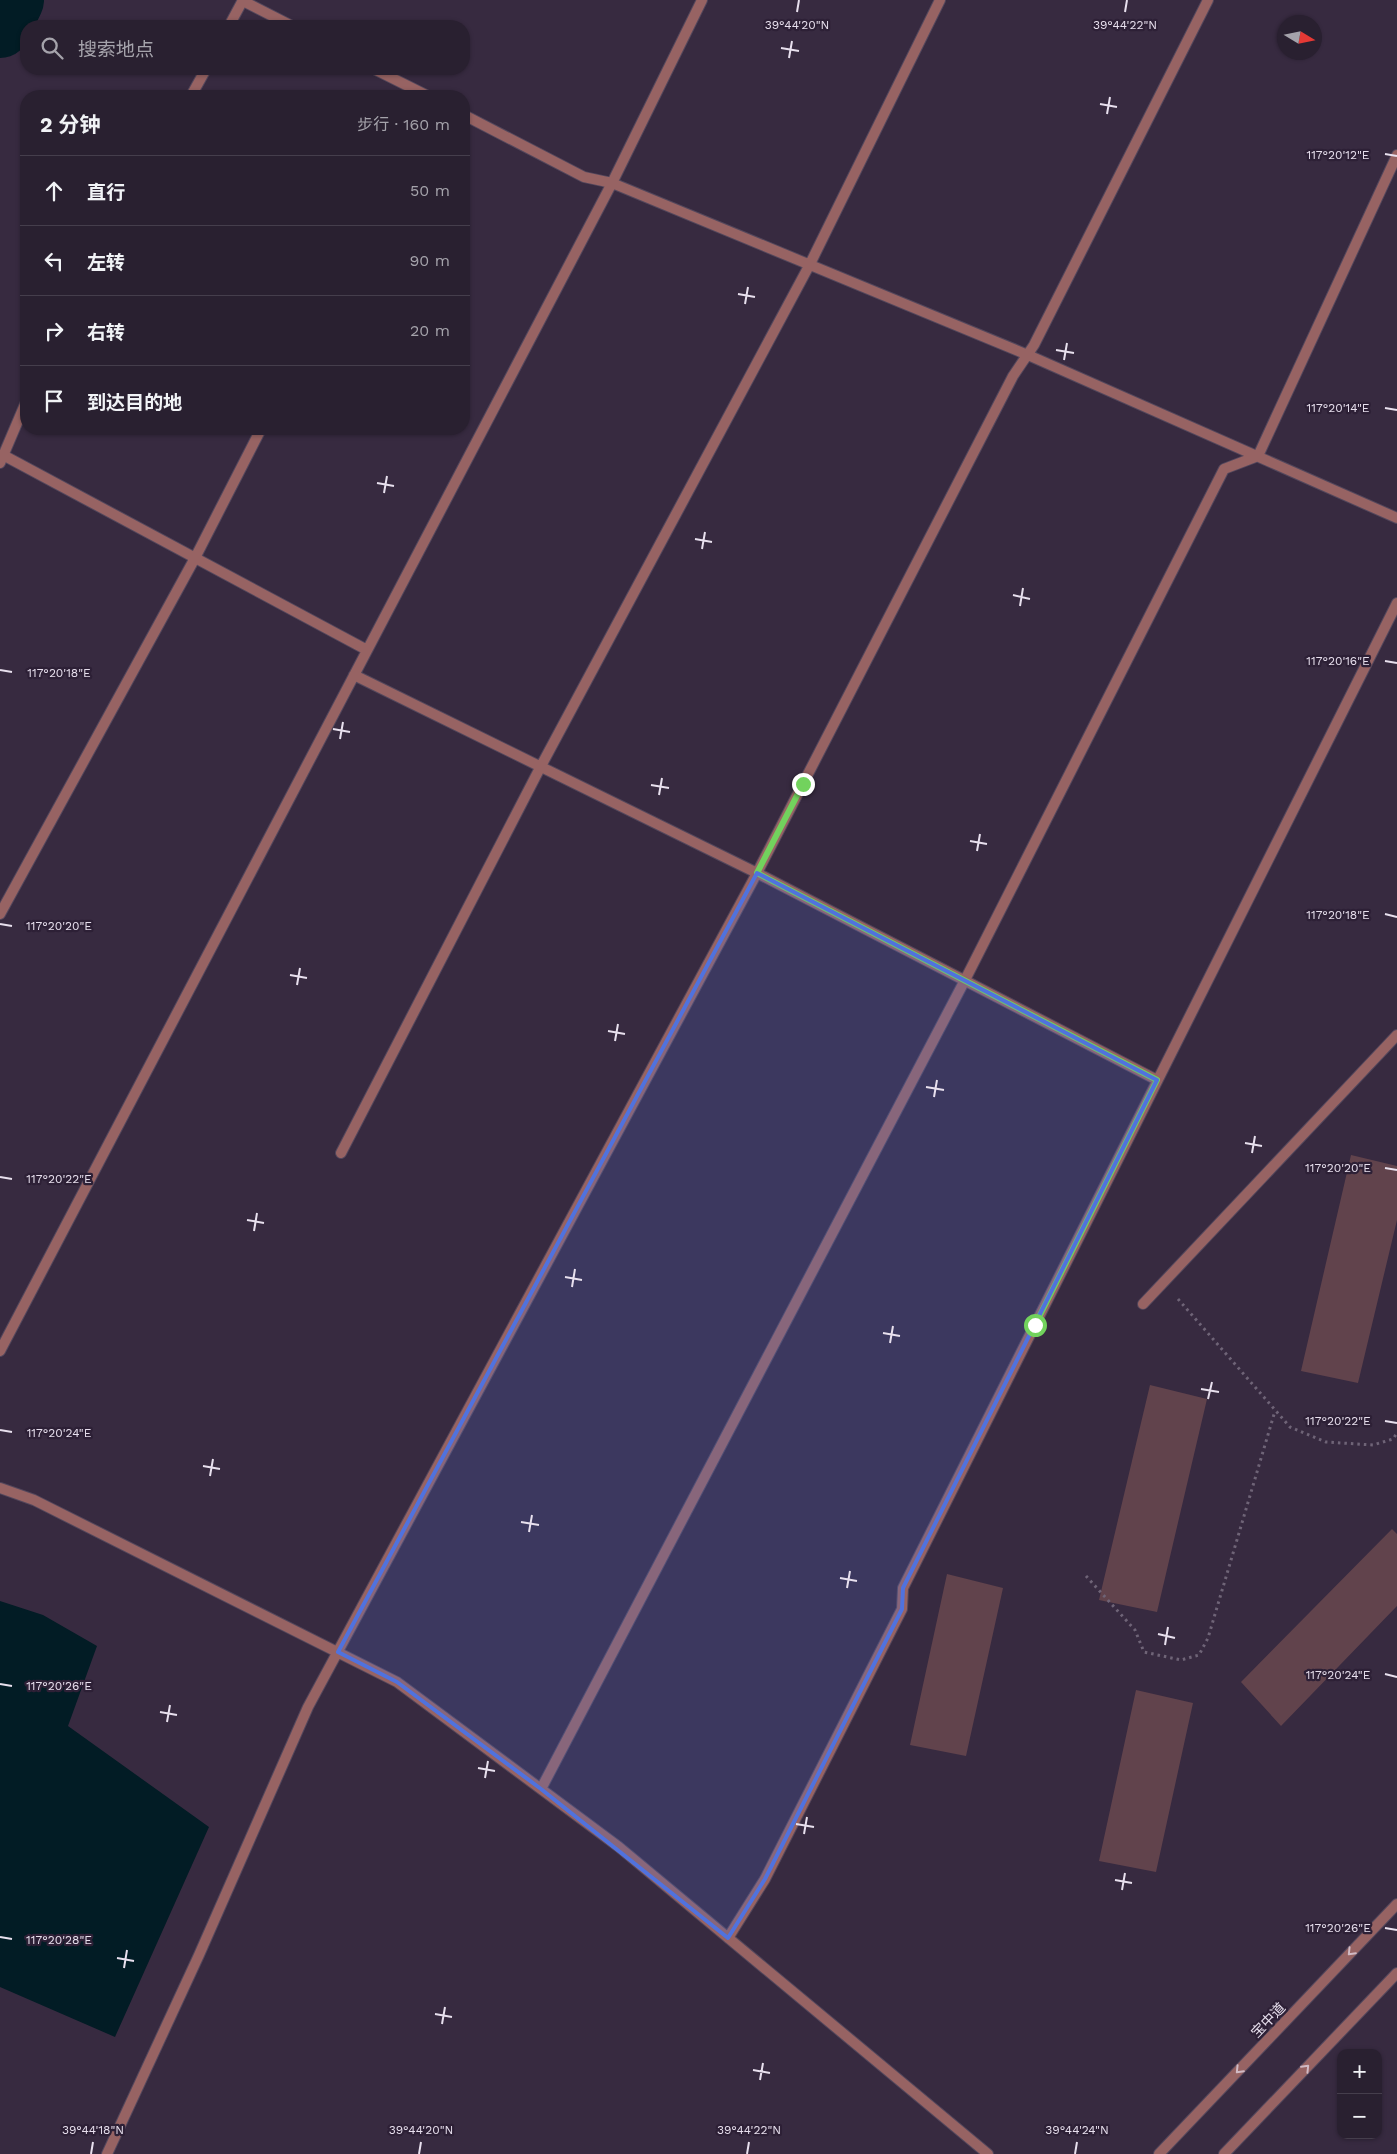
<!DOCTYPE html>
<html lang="zh">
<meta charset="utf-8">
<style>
:root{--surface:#292030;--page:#352d3c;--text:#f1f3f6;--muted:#a5a3ab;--line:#453e4c}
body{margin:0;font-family:"Work Sans","Noto Sans SC",sans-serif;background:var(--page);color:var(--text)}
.controls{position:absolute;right:15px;bottom:15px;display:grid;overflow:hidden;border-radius:10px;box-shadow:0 1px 4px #0004}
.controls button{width:45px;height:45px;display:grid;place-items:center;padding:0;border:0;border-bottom:1px solid var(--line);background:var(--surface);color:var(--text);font:25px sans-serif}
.compass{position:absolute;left:1277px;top:15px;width:45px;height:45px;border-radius:50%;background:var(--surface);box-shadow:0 1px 4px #0004;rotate:100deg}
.stop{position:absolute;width:15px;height:15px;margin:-11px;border:4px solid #72d25d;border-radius:50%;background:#fff}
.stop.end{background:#72d25d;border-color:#fff;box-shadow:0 1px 5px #0008}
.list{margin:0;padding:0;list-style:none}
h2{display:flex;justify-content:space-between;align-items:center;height:65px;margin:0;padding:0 20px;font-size:21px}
h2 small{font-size:16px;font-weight:400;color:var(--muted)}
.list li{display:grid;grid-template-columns:32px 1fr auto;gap:15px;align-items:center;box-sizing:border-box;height:70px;padding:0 20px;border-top:1px solid var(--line)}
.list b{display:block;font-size:19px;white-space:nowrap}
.list em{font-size:16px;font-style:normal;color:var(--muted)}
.icon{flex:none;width:28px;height:28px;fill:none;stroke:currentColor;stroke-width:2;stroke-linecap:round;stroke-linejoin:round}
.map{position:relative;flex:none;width:1397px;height:2154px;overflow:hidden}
.search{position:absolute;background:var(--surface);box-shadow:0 1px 4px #0004;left:20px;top:20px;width:450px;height:55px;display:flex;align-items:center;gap:12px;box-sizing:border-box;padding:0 18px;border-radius:20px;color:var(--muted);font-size:19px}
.panel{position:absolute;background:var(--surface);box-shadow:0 1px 4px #0004;left:20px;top:90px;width:450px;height:345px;border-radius:20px}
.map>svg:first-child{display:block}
.water{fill:#021c25}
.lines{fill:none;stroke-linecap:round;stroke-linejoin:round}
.river{stroke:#021c25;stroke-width:62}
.building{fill:#61434c}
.minor-casing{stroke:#53475c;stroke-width:12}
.tertiary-casing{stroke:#53475c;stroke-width:12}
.path{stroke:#6f6477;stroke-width:3;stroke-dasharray:2.5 4;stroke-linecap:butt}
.minor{stroke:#976363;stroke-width:10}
.tertiary{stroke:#976363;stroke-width:10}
.oneway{stroke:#d0bac4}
.route{stroke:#72d25d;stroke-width:6}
.marked{fill:#5072de;fill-opacity:0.2;stroke:#5072de;stroke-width:4;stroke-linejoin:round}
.ticks{fill:none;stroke:#e8e0ee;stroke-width:2}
.labels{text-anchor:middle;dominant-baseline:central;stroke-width:4.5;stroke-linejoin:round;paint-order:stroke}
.street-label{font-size:14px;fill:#e8e0ee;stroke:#2d2036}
.ticks-label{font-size:12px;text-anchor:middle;fill:#e8e0ee;stroke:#2d2036;stroke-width:4.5;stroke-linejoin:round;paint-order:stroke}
</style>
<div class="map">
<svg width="1397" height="2154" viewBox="0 0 1397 2154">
<rect width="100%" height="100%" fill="#372a40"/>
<!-- water -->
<path class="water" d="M0 1601 43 1615 97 1646 68 1726 209 1827 115 2037 0 1987Z"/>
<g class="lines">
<!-- river -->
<path class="river" d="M0 27 13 0"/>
</g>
<!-- building -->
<path class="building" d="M1351 1155 1397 1166V1220L1358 1383 1301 1371Z
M1150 1385 1207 1399 1157 1612 1099 1600Z
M1392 1529 1397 1534V1606L1281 1726 1241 1682Z
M947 1574 1003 1588 966 1756 910 1745Z
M1136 1690 1193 1703 1156 1872 1099 1861Z"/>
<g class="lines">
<defs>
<path id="minor" d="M243 1 292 26
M229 26 243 0
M374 69 428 96
M191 96 206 69
M464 115 584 177 612 183 1028 355 1397 518
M3 455 367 650
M0 463 26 402
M354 675 757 873 1157 1080
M0 914 195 558 261 429
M341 1153 541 766 810 264 940 0
M1143 1304 1397 1035
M0 1351 612 183 702 0
M0 1488 34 1500 397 1682 619 1847 988 2154
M541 1789 965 980 1224 469 1258 456 1397 155
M728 1938 765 1879 902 1609 903 1588 1397 603
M107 2154 199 1955 308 1707 757 873 1013 376 1034 345 1208 0"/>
<path id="tertiary" d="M1159 2154 1397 1904
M1224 2154 1397 1973"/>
</defs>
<!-- minor casing -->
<use href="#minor" class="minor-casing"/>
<!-- tertiary casing -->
<use href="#tertiary" class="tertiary-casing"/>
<!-- path -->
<path class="path" d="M1178 1299 1290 1427 1326 1442 1373 1445 1393 1439 1397 1433
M1086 1576 1135 1630 1144 1652 1181 1660 1199 1655 1208 1638 1275 1411"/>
<!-- minor -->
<use href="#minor" class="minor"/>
<!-- tertiary -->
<use href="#tertiary" class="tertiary"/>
</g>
<!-- one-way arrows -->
<defs><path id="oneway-chevron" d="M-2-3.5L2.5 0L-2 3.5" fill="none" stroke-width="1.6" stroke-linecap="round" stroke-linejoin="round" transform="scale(1.25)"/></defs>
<g class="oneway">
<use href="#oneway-chevron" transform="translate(1351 1952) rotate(134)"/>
<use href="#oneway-chevron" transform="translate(1306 2068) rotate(-46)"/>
<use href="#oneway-chevron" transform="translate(1239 2070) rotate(134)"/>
</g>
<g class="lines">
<!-- route -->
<path class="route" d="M803 784 757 873 1157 1080 1035 1325"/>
</g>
<!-- marked area -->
<path class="marked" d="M757 873 1157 1080 903 1588 902 1609 765 1879 728 1938 541 1789 397 1682 338 1652Z"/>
<!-- ticks -->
<path class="ticks" d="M797 12 799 0M1125 12 1127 0M781 48 799 51M789 58 792 41M1100 104 1117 107M1107 114 1110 97M1385 154 1397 156M738 294 755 297M745 304 748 287M1056 350 1074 353M1064 360 1067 343M1385 408 1397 410M377 483 394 486M384 493 387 476M695 539 712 542M702 549 705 532M1013 595 1030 599M1020 606 1023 588M1385 661 1397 663M0 670 12 672M333 729 350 732M340 739 343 722M651 785 669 788M659 795 662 778M970 841 987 844M977 851 980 834M1385 914 1397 917M0 924 12 926M290 975 307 978M297 985 300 968M608 1031 625 1034M615 1041 618 1024M926 1087 944 1090M934 1097 937 1080M1245 1143 1262 1146M1252 1153 1255 1136M1385 1168 1397 1170M0 1177 12 1179M247 1220 264 1223M254 1231 257 1213M565 1277 582 1280M572 1287 575 1269M883 1333 900 1336M890 1343 893 1326M1201 1389 1219 1392M1208 1399 1212 1382M1385 1421 1397 1423M0 1430 12 1432M203 1466 220 1469M210 1476 213 1459M521 1522 539 1525M529 1532 532 1515M840 1578 857 1581M847 1588 850 1571M1158 1634 1175 1638M1165 1645 1168 1627M1385 1674 1397 1677M0 1684 12 1686M160 1712 177 1715M167 1722 170 1705M478 1768 495 1771M485 1778 488 1761M796 1824 814 1827M804 1834 807 1817M1115 1880 1132 1883M1122 1890 1125 1873M1385 1928 1397 1930M0 1937 12 1939M117 1958 134 1961M124 1968 127 1950M435 2014 452 2017M442 2024 445 2007M753 2070 770 2073M760 2080 763 2063M91 2154 93 2142M419 2154 421 2142M747 2154 749 2142M1075 2154 1077 2142"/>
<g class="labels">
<!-- street labels -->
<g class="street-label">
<text transform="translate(1268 2020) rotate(-46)">宝中道</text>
</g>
</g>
<g class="ticks-label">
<text x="797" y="29">39°44'20"N</text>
<text x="1125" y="29">39°44'22"N</text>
<text x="1338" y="159">117°20'12"E</text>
<text x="1338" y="412">117°20'14"E</text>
<text x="1338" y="665">117°20'16"E</text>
<text x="59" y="677">117°20'18"E</text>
<text x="1338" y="919">117°20'18"E</text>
<text x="59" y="930">117°20'20"E</text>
<text x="1338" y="1172">117°20'20"E</text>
<text x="59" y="1183">117°20'22"E</text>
<text x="1338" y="1425">117°20'22"E</text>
<text x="59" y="1437">117°20'24"E</text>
<text x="1338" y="1679">117°20'24"E</text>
<text x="59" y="1690">117°20'26"E</text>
<text x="1338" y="1932">117°20'26"E</text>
<text x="59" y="1944">117°20'28"E</text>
<text x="93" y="2134">39°44'18"N</text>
<text x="421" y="2134">39°44'20"N</text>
<text x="749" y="2134">39°44'22"N</text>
<text x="1077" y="2134">39°44'24"N</text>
</g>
</svg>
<div class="controls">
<button>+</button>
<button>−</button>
</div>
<svg class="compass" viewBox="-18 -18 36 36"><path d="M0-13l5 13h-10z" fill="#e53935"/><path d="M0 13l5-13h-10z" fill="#a5a3ab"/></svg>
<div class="stop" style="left:1035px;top:1325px"></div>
<div class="stop end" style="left:803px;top:784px"></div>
<div class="search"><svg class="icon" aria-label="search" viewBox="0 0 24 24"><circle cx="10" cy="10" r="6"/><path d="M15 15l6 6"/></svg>搜索地点</div>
<section class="panel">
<h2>2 分钟<small>步行 · 160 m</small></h2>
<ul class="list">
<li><svg class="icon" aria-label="ahead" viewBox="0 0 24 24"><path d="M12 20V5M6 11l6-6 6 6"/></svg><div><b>直行</b></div><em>50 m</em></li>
<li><svg class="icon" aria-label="left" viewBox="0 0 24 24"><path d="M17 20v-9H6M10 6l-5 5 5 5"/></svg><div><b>左转</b></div><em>90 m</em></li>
<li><svg class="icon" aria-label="right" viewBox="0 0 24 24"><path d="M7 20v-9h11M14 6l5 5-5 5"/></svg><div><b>右转</b></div><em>20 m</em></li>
<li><svg class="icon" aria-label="arrive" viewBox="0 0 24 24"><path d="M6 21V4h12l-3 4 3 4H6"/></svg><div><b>到达目的地</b></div></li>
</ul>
</section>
</div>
